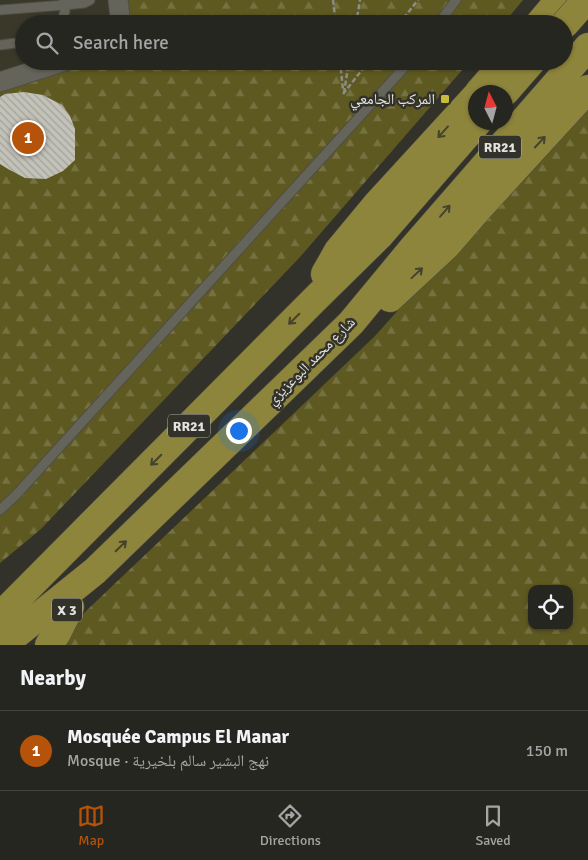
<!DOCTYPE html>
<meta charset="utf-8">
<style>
:root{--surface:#262620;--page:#2e2e29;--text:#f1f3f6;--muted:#a4a5a5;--line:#42433e;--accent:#b45309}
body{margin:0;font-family:Signika,"Noto Naskh Arabic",sans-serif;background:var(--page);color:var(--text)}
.controls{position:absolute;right:15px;bottom:15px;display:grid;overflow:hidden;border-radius:10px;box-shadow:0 1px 4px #0004}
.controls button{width:45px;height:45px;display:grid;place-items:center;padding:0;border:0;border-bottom:1px solid var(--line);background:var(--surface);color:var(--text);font:25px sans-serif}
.compass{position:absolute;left:468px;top:85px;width:45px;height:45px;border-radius:50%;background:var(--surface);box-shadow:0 1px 4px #0004;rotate:354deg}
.you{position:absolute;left:238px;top:430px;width:18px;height:18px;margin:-12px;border:4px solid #fff;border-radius:50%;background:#1a73e8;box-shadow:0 0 0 8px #1a73e833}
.badge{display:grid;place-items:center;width:32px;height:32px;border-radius:50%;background:var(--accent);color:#fff;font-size:16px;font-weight:700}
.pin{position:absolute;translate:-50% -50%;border:2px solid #fff;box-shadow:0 1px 5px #0006}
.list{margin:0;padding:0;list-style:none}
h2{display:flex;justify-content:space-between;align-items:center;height:65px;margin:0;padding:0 20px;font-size:21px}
h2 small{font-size:16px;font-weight:400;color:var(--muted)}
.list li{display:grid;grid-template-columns:32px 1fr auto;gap:15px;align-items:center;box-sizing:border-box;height:80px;padding:0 20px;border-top:1px solid var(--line)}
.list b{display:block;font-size:19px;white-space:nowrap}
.list p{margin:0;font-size:16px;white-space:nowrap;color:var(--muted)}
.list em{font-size:16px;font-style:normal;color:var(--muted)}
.icon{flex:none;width:28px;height:28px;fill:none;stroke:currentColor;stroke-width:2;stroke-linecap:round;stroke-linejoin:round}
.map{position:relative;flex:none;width:588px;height:645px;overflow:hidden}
.search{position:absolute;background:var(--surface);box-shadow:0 1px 4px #0004;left:15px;right:15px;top:15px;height:55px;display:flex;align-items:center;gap:12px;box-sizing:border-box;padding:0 18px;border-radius:28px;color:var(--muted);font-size:19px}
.sheet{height:145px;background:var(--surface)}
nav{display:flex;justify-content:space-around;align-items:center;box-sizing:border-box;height:70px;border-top:1px solid var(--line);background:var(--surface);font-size:14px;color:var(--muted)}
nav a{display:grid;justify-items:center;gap:2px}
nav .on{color:var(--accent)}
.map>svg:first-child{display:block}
.built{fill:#393829}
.forest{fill:url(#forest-firs);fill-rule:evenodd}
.building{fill:url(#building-back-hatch)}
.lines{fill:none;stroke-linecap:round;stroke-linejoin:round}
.lane-casing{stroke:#4f4e47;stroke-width:11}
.street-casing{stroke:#4f4e47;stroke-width:21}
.highway-casing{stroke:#4f4e47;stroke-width:29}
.path{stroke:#8d8c86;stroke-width:2.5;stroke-dasharray:5 2.5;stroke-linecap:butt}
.lane{stroke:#65645b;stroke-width:9}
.street{stroke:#65645b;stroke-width:19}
.highway{stroke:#8d853c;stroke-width:28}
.highway-bridge-casing{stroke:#4f4e47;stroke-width:29;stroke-linecap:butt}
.highway-bridge{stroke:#8d853c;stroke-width:28}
.oneway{stroke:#45432e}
.poi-dot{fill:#c8bb3b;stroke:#33322a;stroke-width:2}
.labels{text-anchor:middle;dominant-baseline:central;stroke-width:5;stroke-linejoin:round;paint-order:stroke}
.shield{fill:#33322a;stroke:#afaea8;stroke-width:1}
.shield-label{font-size:14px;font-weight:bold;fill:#e4e3de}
.poi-label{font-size:15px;fill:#e4e3de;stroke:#33322a;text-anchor:end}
.street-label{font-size:15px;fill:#e4e3de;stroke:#33322a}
</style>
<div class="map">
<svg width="588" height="645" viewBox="0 0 588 645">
<defs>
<pattern id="forest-firs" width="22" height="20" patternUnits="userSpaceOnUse" patternTransform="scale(1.25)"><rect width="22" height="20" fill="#5e5921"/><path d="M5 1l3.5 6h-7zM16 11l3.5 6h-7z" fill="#757141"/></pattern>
<pattern id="building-back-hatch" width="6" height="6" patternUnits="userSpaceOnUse" patternTransform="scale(1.25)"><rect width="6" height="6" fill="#c3c2b8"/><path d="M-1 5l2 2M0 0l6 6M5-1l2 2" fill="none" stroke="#a3a29b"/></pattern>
</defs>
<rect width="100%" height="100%" fill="#33322a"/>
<!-- built -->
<path class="built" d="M0 0H118L121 24H24V61H48L0 76Z"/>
<!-- forest -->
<path class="forest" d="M111 0H523L503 24H114Z
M48 61H470L300 257 41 529 0 563V76Z
M588 98V645H54L64 632 375 336ZM532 589H569V626H532Z"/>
<!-- building -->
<path class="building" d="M24 92 43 95 62 105 70 116 75 129V160L63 171 46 179 25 178 8 169 0 164V97L5 94Z"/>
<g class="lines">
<defs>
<path id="lane" d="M0 10 65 5 84 3 90 0
M61 24 65 11 64 0
M438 24 456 0
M0 45 24 42
M0 510 16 495 410 61"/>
<path id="street" d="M118 0 121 24
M0 82 65 61"/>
<path id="highway" d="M539 24 559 0
M479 92 506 61
M505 92 532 61
M325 274 338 251 377 204 476 96
M390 298 446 246 479 208 588 89
M0 616 313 301 379 236 478 122
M3 645 95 571 351 323 413 248 588 47
M49 645 57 633 70 607"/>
</defs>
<!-- lane casing -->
<use href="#lane" class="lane-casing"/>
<!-- street casing -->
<use href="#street" class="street-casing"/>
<!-- highway casing -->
<use href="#highway" class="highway-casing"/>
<!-- path -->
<path class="path" d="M333 0 336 24
M356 24 360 0
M399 24 418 0
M340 61 343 90
M344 93 349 61
M343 94 369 61"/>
<!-- lane -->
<use href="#lane" class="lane"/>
<!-- street -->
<use href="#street" class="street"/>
<!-- highway -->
<use href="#highway" class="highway"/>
<defs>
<path id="highway-bridge" d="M564 25 586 0"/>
</defs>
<!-- highway-bridge casing -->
<use href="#highway-bridge" class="highway-bridge-casing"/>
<!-- highway-bridge -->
<use href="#highway-bridge" class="highway-bridge"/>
</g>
<!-- one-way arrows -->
<defs><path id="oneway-shaft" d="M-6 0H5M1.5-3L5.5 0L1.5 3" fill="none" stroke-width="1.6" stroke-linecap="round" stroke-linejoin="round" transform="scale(1.25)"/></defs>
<g class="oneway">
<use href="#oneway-shaft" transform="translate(443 132) rotate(132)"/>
<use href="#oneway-shaft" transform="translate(540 142) rotate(-47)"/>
<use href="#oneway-shaft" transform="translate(445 211) rotate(-49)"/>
<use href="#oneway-shaft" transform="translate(417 273) rotate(-43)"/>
<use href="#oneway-shaft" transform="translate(294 319) rotate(135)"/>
<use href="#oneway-shaft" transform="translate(156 460) rotate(135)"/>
<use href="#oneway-shaft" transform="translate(121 546) rotate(-44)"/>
</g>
<!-- markers -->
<rect class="poi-dot" x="440" y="94" width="10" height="10" rx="2.5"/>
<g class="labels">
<!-- shield labels -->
<g class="shield">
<rect x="479" y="135.5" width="42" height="23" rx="4"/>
<rect x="168" y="414.5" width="42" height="23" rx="4"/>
<rect x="52" y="598.5" width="30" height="23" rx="4"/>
</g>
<g class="shield-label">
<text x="500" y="147">RR21</text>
<text x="189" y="426">RR21</text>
<text x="67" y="610">X 3</text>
</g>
<!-- poi labels -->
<g class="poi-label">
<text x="435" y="99">المركب الجامعي</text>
</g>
<!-- street labels -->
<g class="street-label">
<text transform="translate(311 361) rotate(-45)">شارع محمد البوعزيزي</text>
</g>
</g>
</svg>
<div class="controls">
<button><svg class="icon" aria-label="locate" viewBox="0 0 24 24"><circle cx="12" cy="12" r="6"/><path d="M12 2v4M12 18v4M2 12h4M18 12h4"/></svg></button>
</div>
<svg class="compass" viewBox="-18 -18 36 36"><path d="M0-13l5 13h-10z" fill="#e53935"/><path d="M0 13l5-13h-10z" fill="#a4a5a5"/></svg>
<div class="you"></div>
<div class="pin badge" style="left:28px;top:138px">1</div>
<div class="search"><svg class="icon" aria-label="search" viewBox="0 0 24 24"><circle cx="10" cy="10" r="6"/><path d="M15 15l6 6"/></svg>Search here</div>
</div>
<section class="sheet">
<h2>Nearby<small></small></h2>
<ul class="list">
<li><span class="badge">1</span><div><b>Mosquée Campus El Manar</b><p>Mosque · نهج البشير سالم بلخيرية</p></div><em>150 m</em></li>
</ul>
</section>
<nav>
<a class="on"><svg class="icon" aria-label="map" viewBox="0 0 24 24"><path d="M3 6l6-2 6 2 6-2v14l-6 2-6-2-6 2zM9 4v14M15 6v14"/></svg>Map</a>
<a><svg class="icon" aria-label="directions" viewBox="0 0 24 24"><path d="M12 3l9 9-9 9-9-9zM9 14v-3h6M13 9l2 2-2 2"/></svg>Directions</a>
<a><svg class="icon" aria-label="saved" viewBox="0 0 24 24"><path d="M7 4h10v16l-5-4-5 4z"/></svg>Saved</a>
</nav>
